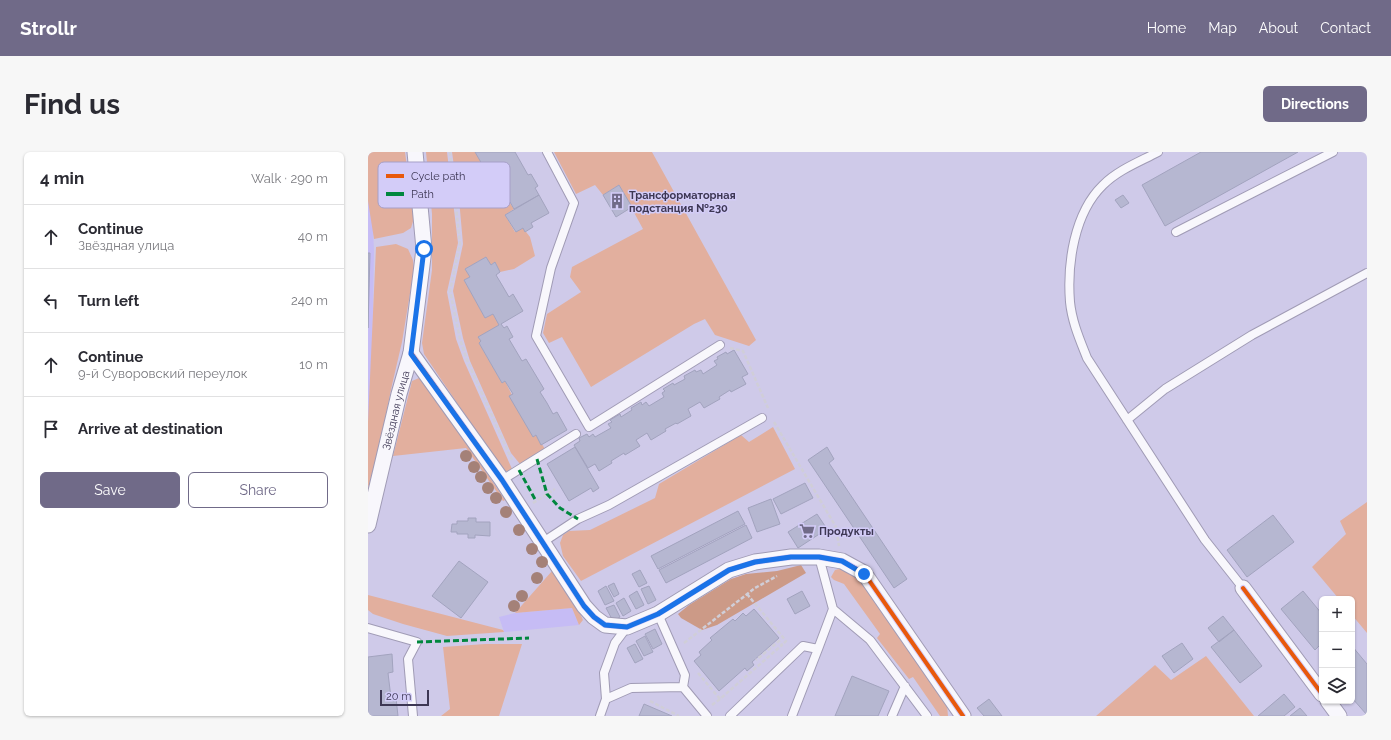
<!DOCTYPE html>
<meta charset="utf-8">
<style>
:root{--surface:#fff;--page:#f7f7f7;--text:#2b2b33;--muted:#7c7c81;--line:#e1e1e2;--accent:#706a88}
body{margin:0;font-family:Raleway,sans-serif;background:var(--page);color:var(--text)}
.controls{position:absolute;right:12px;bottom:12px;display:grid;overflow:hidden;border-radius:6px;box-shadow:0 1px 3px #0004}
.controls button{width:36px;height:36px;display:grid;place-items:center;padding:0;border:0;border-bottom:1px solid var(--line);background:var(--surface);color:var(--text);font:20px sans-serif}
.scale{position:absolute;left:12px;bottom:10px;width:49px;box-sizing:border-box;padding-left:4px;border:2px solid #3d3754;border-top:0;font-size:11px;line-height:14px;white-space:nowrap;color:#3d3754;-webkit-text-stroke:3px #d3ccf8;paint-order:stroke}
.stop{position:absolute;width:12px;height:12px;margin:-9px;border:3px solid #1a73e8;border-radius:50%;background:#fff}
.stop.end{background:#1a73e8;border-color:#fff;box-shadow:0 1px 4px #0008}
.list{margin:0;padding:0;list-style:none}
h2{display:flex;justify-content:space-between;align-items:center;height:52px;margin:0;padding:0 16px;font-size:17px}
h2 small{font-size:13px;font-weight:400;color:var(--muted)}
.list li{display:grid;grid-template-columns:26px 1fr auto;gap:12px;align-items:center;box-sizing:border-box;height:64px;padding:0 16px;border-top:1px solid var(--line)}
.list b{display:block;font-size:15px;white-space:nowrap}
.list p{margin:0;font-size:13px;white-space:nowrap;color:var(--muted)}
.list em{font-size:13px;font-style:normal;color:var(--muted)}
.actions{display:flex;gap:8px;padding:12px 16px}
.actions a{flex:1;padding:9px 0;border:1px solid var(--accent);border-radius:6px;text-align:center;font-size:14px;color:var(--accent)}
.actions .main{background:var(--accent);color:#fff}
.icon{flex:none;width:22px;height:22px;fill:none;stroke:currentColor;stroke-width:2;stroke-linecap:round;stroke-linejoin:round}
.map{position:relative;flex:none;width:999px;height:564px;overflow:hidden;border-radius:6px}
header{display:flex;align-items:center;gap:24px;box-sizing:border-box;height:56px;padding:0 20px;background:var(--accent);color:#fff}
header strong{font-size:19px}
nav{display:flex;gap:22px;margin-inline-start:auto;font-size:14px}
.intro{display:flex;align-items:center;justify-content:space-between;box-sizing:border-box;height:96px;padding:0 24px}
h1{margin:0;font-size:28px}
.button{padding:10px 18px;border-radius:6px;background:var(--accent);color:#fff;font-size:14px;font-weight:700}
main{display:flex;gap:24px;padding:0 24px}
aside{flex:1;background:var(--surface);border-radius:6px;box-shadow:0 1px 3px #0004}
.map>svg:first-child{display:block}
.built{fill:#c6bcf5}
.green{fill:#e2af9e}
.forest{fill:#cc9a87}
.building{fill:#b6b7d1;stroke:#a2a3be}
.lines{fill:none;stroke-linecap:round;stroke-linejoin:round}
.lane-casing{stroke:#a09bb5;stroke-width:10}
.street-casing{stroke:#a09bb5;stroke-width:17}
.path{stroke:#d0ced8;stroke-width:2.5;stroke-dasharray:4 2;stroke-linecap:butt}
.lane{stroke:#f8f7fc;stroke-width:8}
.street{stroke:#f8f7fc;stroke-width:15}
.quiet{stroke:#00873e;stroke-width:3;stroke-dasharray:6 3;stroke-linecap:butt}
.cycleway-casing{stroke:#d3ccf8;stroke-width:6}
.cycleway{stroke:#e8590c;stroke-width:4}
.tree{fill:#a48178}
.route{stroke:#1a73e8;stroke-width:5}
.labels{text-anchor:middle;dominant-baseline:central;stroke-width:3;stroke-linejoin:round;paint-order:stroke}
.poi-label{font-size:11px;font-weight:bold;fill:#3d3754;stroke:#d3ccf8;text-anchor:start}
.street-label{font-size:11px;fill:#3d3754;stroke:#d3ccf8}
.key{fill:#d3ccf8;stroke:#a69fc7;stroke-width:1}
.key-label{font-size:11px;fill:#3d3754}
</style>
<header>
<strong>Strollr</strong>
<nav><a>Home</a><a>Map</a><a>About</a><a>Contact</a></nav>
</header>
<div class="intro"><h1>Find us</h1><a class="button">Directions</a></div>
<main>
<aside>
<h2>4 min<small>Walk · 290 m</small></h2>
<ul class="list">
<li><svg class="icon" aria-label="ahead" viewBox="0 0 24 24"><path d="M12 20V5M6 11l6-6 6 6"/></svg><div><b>Continue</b><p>Звёздная улица</p></div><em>40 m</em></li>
<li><svg class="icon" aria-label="left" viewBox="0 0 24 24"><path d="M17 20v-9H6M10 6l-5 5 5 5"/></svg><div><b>Turn left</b></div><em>240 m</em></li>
<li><svg class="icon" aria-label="ahead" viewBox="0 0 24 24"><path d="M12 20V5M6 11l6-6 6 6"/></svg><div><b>Continue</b><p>9-й Суворовский переулок</p></div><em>10 m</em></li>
<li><svg class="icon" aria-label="arrive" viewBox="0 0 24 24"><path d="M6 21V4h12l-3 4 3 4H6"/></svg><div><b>Arrive at destination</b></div></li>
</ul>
<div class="actions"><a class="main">Save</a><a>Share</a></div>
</aside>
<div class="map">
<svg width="999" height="564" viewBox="0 0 999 564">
<rect width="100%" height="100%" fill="#cfcae9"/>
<!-- built -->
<path class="built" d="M0 45 5 75 6 100 3 265 0 273Z
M204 456 211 473 136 480 131 465 147 461Z"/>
<!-- green -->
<path class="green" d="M0 0H37L46 66 43 76 35 81 6 87 0 49Z
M58 0H79L90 91 79 140 88 187 96 209 144 317 140 319H135L56 202 54 191 64 118V62Z
M84 0H107L146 57 137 63 147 80 155 76 162 85 167 104 146 117 132 120 127 110 123 113 118 105 97 117 102 125 96 128 117 166 125 162 131 173 111 185 113 189 111 191 134 231 137 229 165 285 168 283 177 297 152 312 143 301 102 209 95 186 85 139 95 92 92 58Z
M186 0H284L388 188 381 194 347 183 337 167 326 172 223 235 194 185 181 191 175 181 179 162 213 140 202 125 204 115 275 77 251 33 235 43 227 33 208 42Z
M28 92 40 97 45 108 46 117 34 190 24 233 10 301 0 336V270L8 95Z
M51 226 56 229 137 348 135 349 98 296 25 304 44 229Z
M405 275 427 317 213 429 195 404 192 391 195 383 201 379 222 378 287 346 291 332 373 283 381 290Z
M999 350V481L984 463V447H971L944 415 978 382 972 369Z
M471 417 483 422 493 431 526 475 579 553 580 564H572L545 525 541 527 509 486 512 482 476 432 466 428 463 425 467 418Z
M184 419 210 457 215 468 211 473 204 456 147 461Z
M0 443 135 478 136 480 79 484 35 472 5 462 0 458Z
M117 492H154L131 564H73L82 557 75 495Z
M838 504 886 564H728L787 513 803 528Z"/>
<!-- forest -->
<path class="forest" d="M433 413 438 421 349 473 334 478 313 466 310 462 321 453 363 427 378 422 409 419Z"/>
<!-- building -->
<path class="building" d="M107 0H147L160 23 163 22 170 34 167 36 171 43 146 57 142 50 137 52Z
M833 0H930L797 74 774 33Z
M251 33 264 55 248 65 235 43Z
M171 43 181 61 163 71 165 75 157 80 155 76 148 80 137 63Z
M755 43 761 51 753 56 747 48Z
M0 101H2L0 176Z
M118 105 123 113 127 110 132 120 128 123 134 133 141 145 145 142 155 159 133 172 136 176 139 174 145 185 141 187 154 209 158 207 176 237 172 240 179 251 185 262 189 260 199 278 173 293 168 283 165 285 141 244 145 242 137 229 134 231 111 191 113 189 110 185 131 173 125 162 117 166 96 128 102 125 97 117Z
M366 198 380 222 374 225 378 232 363 240 362 238 351 245 352 247 336 256 332 250 320 257 323 264 309 272 308 271 297 277 298 279 283 288 279 281 268 288 272 294 257 303 256 301 243 309 244 311 231 319 227 312 220 316 206 293 212 289 211 286 219 282 221 285 225 282 227 285 243 276 240 272 244 270 242 268 252 262 253 265 264 258 263 256 273 250 274 253 278 250 281 254 296 245 294 241 297 239 295 237 305 231 306 233 317 227 316 224 327 218 328 220 333 218 335 222 349 213 346 209 350 207 349 205 358 200 359 202Z
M207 295 231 336 225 340 223 336 201 349 179 312Z
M459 295 466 307 461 311 539 427 526 436 440 308Z
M437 331 445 346 413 362 405 347Z
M403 347 412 372 389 380 380 356Z
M370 359 377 372 290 417 283 404Z
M449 362 459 377 430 396 420 380Z
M905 363 926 390 879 425 859 398Z
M100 366H108V370H122V384L107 383V386H100V382H89V380H83L84 372H89V369H100Z
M378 373 384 386 298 431 291 418Z
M91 409 120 430 93 466 64 444Z
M272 418 279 431 271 435 264 422Z
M246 431 251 442 246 445 240 434Z
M238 434 246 449 237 453 230 439Z
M281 434 288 448 280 452 273 437Z
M269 439 276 453 268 457 261 444Z
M434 439 442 454 427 462 419 447Z
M935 439 954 462V491L947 498 913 457Z
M256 446 263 459 255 464 248 451Z
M246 453 252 465 245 469 238 456Z
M386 457 411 486 384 510 386 513 379 519 377 516 351 539 326 509 333 503 331 500 344 488 342 486 365 467 367 469 375 461 378 464Z
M855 464 866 478 851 490 840 476Z
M287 477 294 492 285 497 277 482Z
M866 478 894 514 872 531 843 495Z
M277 484 285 500 276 504 268 489Z
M814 491 825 507 806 521 794 504Z
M267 492 275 507 267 511 259 496Z
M984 494 999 512V563L984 546Z
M24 502 25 520 20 521 23 546H28L30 564H0V505Z
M484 524 521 539 510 564H467Z
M916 542 927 555 916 564H890Z
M621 547 634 564H616L609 556Z
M276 552 304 564H271Z
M932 556 939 564H922Z"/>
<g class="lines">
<defs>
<path id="lane" d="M179 0 206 51 183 116 168 184 221 275 352 193
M790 0C771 10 750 18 735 33 706 61 699 112 702 150 704 170 712 188 719 206L837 388 875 436
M808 80 965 0
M759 268 797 237 884 183 999 121
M134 328 208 282
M175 390 210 367 241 353 394 266
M465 457 502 488 559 564
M290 462 317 523 315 535 339 564
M0 476 49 490 40 507 45 564
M238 547 236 521 247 491 259 475
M232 564 238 547 263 536 315 535
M362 564 435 494 450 497 465 457 451 405
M424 564 450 497
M524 564 537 534"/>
<g id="street">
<path d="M43 201 134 328 216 454 226 465 237 473 259 475 290 462 361 418 387 410 423 405H451L474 409 496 421 595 564"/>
<path id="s1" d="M0 373 31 242 43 201 56 97 47 0"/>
<path d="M875 436 954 542"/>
<path d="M960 549 971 564"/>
</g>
</defs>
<!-- lane casing -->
<use href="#lane" class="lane-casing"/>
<!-- street casing -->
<use href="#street" class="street-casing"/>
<!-- path -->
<path class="path" d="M82 0 92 92 82 139 92 187 99 208 144 308
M362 196 375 199 400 256
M406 270 468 375 471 394
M165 351 187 337
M379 442 418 489 414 493
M316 491 387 436 409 424
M330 521 352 547 414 493 411 489 388 508
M282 549 311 564
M344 553 352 547"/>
<!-- lane -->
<use href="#lane" class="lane"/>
<!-- street -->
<use href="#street" class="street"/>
<!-- quiet -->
<path class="quiet" d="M169 307 179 342 192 356 210 367
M151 318 168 349
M49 490 161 486"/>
<defs>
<path id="cycleway" d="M43 201 134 328 216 454 226 465 237 473 259 475 290 462 361 418 387 410 423 405H451L474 409 496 421 595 564
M875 436 954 542"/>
</defs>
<!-- cycleway casing -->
<use href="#cycleway" class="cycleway-casing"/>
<!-- cycleway -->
<use href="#cycleway" class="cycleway"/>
</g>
<!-- trees -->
<g class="tree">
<circle cx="98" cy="304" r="6"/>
<circle cx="106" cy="315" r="6"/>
<circle cx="113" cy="325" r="6"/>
<circle cx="120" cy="336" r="6"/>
<circle cx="128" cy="346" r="6"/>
<circle cx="138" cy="360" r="6"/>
<circle cx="151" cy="378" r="6"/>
<circle cx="164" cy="397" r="6"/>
<circle cx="174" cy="410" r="6"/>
<circle cx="169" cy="426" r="6"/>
<circle cx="154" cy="444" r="6"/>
<circle cx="146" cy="454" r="6"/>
</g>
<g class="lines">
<!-- route -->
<path class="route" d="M56 97 43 202 134 328 216 454 226 465 237 473 259 475 290 462 361 418 387 410 423 405H451L474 409 496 422"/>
</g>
<!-- icons -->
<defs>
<symbol id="building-bare" viewBox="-9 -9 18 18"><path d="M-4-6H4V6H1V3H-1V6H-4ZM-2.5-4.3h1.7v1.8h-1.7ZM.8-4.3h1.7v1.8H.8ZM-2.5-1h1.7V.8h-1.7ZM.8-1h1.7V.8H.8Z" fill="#706a88" stroke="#d3ccf8" stroke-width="2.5" paint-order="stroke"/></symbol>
<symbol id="supermarket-bare" viewBox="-9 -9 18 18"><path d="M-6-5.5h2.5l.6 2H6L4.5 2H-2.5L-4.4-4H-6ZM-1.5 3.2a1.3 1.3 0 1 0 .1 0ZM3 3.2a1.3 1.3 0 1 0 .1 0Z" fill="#706a88" stroke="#d3ccf8" stroke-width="2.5" paint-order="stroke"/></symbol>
</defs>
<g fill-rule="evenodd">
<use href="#building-bare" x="238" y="38" width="22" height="22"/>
<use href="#supermarket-bare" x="428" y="368" width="22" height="22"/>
</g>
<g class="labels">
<!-- poi labels -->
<g class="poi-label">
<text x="261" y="43">Трансформаторная<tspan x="261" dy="13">подстанция №230</tspan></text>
<text x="451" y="379">Продукты</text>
</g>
<!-- street labels -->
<g class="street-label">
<text stroke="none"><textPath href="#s1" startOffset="118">Звёздная улица</textPath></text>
</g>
</g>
<!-- legend -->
<rect x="10" y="10" width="132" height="46" rx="6" class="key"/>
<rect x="18" y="22" width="18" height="4" fill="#e8590c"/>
<rect x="18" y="40" width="18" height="4" fill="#00873e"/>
<g class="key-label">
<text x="43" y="28">Cycle path</text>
<text x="43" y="46">Path</text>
</g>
</svg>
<div class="controls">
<button>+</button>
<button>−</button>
<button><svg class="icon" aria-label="layers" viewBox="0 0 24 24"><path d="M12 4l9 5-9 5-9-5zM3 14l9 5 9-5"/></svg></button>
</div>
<div class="scale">20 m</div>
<div class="stop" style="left:56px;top:97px"></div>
<div class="stop end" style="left:496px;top:422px"></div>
</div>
</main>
